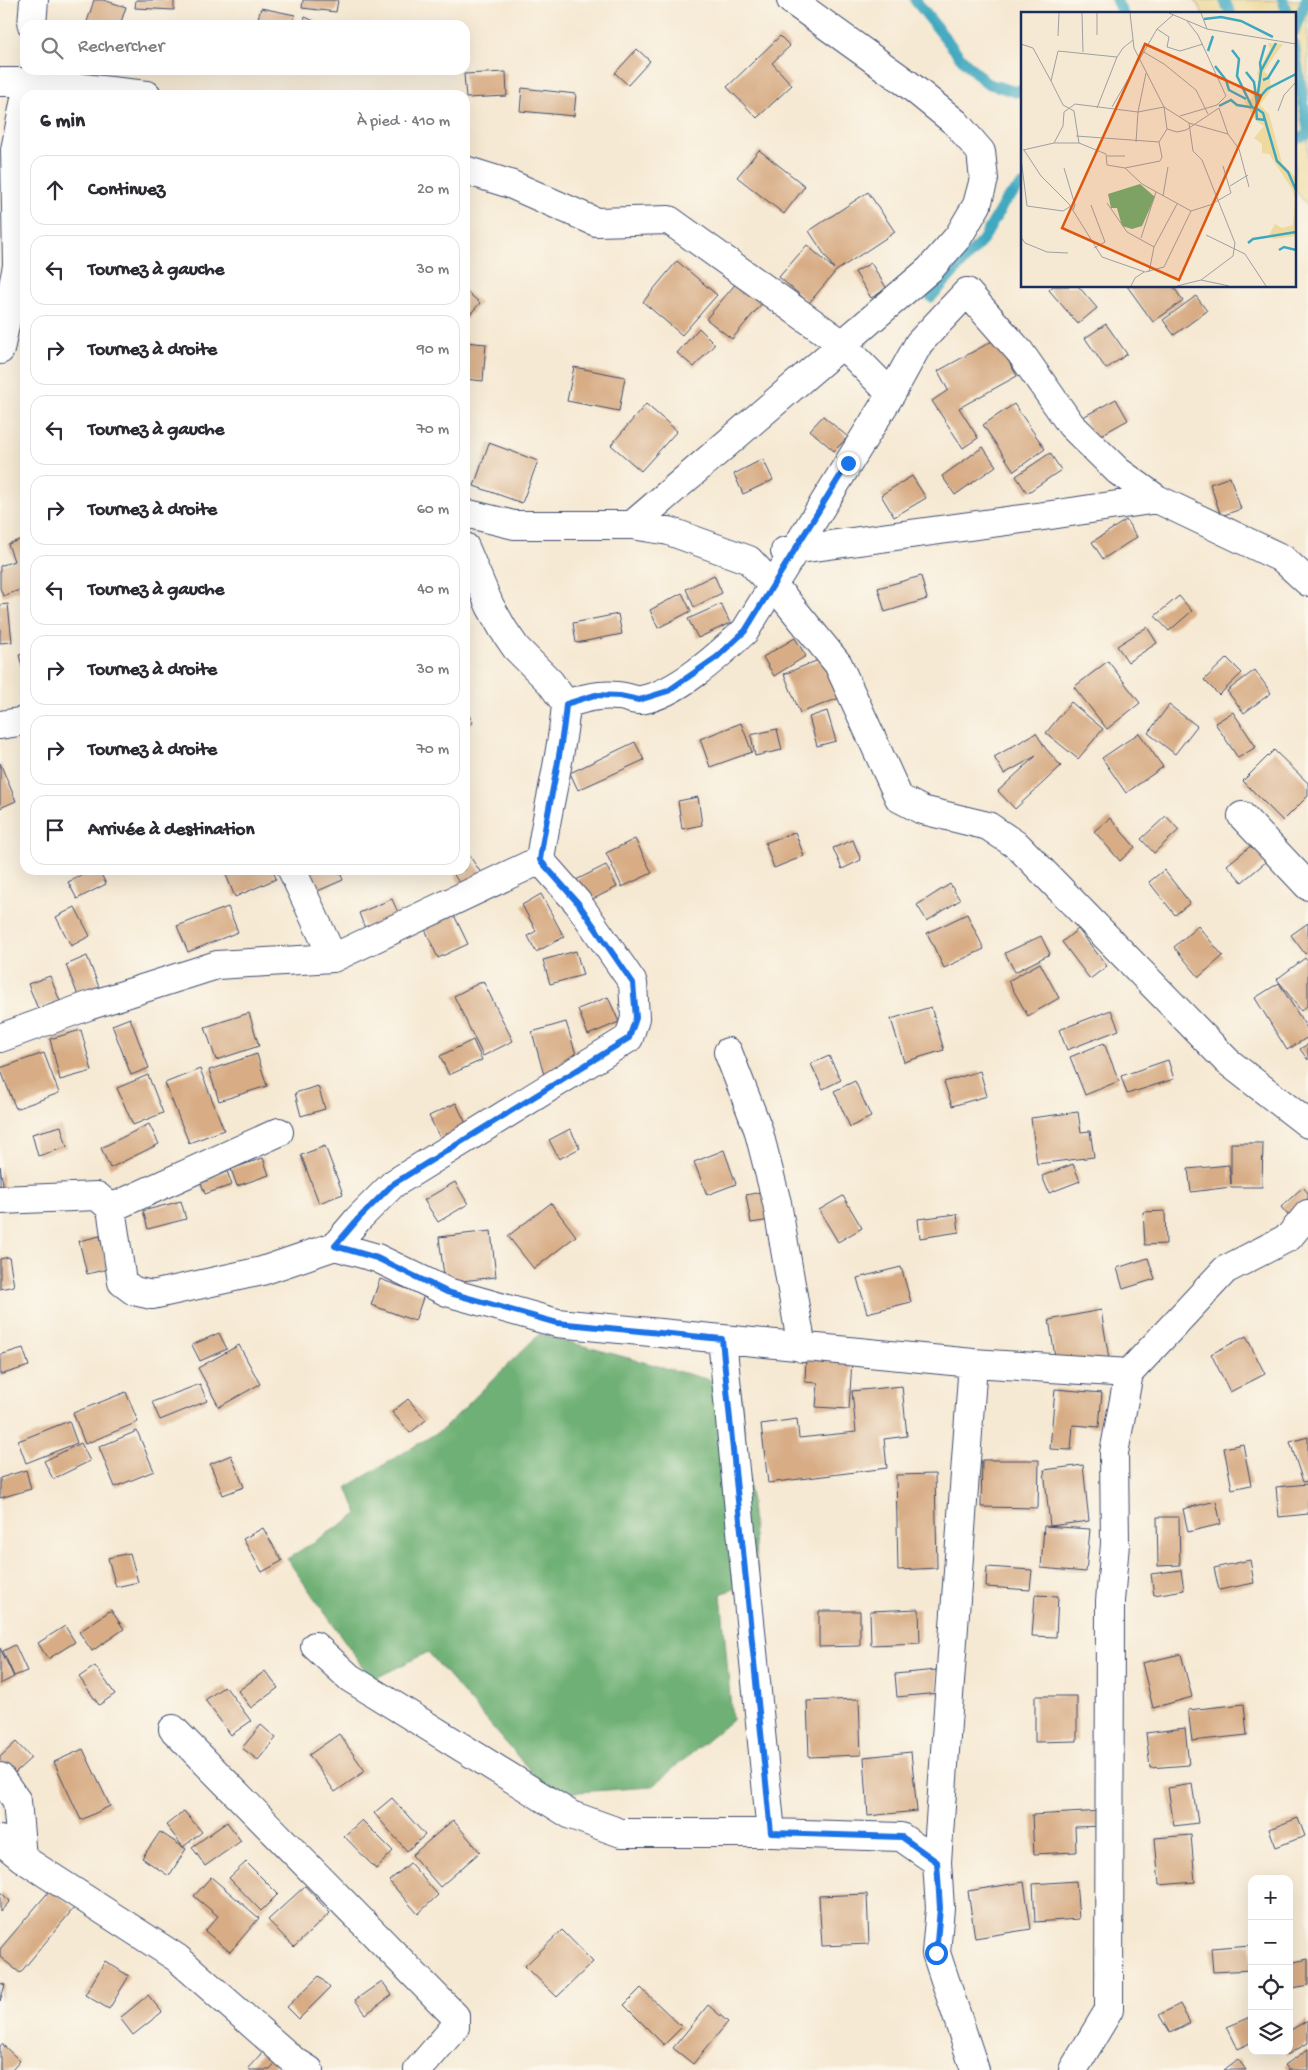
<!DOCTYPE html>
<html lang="fr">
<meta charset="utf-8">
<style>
:root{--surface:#fff;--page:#f2f2f3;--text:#2b2b33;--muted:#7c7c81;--line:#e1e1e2}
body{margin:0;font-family:"Gochi Hand",sans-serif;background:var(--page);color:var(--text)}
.controls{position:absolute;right:15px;bottom:15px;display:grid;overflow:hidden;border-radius:10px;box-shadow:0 5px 20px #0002}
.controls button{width:45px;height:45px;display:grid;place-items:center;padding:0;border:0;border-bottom:1px solid var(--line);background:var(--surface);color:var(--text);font:25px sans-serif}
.stop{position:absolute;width:15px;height:15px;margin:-11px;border:4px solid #1a73e8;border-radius:50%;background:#fff}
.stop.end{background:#1a73e8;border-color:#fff;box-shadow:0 1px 5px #0008}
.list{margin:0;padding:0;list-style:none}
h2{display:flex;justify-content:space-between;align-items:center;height:65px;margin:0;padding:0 20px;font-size:21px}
h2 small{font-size:16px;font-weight:400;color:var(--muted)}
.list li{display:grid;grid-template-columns:32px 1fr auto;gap:15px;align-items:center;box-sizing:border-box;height:70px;margin:0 10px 10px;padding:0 10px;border:1px solid var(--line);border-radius:15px}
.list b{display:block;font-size:19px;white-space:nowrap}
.list em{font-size:16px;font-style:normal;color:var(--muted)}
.icon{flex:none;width:28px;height:28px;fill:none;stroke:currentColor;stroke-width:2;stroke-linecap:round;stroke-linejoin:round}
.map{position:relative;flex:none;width:1308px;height:2070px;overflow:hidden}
.search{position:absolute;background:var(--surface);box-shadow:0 5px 20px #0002;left:20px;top:20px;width:450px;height:55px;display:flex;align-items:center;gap:12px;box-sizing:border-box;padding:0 18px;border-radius:15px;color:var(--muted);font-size:19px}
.panel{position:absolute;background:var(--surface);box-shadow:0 5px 20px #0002;left:20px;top:90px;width:450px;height:785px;border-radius:15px}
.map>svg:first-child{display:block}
.forest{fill:#6eb074;stroke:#447069}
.sand{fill:#eeda9e;stroke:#84847e}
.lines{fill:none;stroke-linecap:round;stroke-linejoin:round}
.stream{stroke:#3fa8bf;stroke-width:11}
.building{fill:#d8ad86}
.minor-casing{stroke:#3c4b70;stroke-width:30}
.minor{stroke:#fff;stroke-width:28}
.route{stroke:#1a73e8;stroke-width:6}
.inset-river{fill:none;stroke:#3fa8bf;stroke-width:2.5}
.inset-road{fill:none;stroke:#9e9fa4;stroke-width:1}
.view{fill:#de5710;fill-opacity:0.15;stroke:#de5710;stroke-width:2.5}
.inset-edge{fill:none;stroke:#1b2f5e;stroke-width:2.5}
</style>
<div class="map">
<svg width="1308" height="2070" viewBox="0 0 1308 2070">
<rect width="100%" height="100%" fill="#fbf7ec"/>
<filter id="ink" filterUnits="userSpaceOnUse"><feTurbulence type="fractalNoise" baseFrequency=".02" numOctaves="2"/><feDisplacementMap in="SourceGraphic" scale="10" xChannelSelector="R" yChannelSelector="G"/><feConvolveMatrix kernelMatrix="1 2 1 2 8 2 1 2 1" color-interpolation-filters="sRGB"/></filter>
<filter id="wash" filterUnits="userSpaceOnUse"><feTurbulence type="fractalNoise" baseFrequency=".0096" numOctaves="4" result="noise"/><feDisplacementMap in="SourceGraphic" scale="20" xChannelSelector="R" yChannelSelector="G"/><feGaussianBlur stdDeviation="1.12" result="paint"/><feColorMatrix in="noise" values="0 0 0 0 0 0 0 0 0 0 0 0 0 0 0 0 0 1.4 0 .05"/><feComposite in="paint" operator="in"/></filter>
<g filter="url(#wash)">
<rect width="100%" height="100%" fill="#f6e9d3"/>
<!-- forest -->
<path class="forest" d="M539 1334 740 1388 758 1579 721 1594 732 1720 651 1787 550 1794 428 1652 372 1680 287 1559 358 1514 347 1487 443 1429Z"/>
<!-- sand -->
<path class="sand" d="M1195 0H1308V206L1294 188V14H1203Z"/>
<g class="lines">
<!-- stream -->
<path class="stream" d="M915 0 961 58 986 83 1016 92 1022 89
M1116 0 1123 14
M1224 0 1231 14
M1283 0 1287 14
M1294 32 1306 0
M1294 43 1308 130
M1294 140 1308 134
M931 297 983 240 1005 201 1022 185"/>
</g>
<g id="blocks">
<!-- building -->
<path class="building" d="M94 0H103L126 7 120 25H86Z
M136 0H174V10L135 8Z
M303 0H338L336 12 302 8Z
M261 8 295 15 292 25H256Z
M305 17 323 25H302Z
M780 36 790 46 772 63 792 85 757 118 727 87Z
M637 49 650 61 628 85 615 73Z
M506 72 507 96 466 98 464 74Z
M522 88 576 94 574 116 520 111Z
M759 150 805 186 784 214 737 177Z
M868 192 895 232 836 271 809 303 779 277 807 245 834 269 809 231Z
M677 261 717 295 682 335 643 302Z
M871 263 887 289 871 298 855 272Z
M738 281 763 302 732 339 706 319Z
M1053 286H1078L1097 308 1078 324 1049 290Z
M1127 286H1173L1183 301 1153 322Z
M465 290 480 303 465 320Z
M1196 296 1207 311 1174 335 1163 320Z
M1106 324 1127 354 1106 369 1085 338Z
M699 328 715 344 694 367 677 353Z
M996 339 1017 376 959 408 978 438 963 448 932 401 948 390 938 371Z
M465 342 486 344 483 381 465 379Z
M574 367 625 377 619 411 567 401Z
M1116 399 1128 420 1094 439 1083 417Z
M646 404 677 431 641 471 611 445Z
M1014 404 1045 449 1014 471 983 425Z
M823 416 848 437 834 451 810 430Z
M489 443 538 461 522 503 474 486Z
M983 447 996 466 955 495 942 476Z
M1050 453 1061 470 1027 493 1016 476Z
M763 459 773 480 743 494 734 474Z
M912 476 926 498 894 517 881 495Z
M1230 477 1241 509 1221 516 1210 484Z
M1126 520 1137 537 1103 559 1092 542Z
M25 538V588L3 596 0 588V566L14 561 8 544Z
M714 575 722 593 694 607 686 589Z
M921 576 927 599 885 612 878 588Z
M682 593 691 611 658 628 650 610Z
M1179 596 1192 611 1169 631 1155 616Z
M8 604 12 642 0 643V605Z
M721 604 730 623 698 638 688 619Z
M618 614 622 634 576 643 573 623Z
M1147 627 1157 643 1128 662 1117 646Z
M795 638 806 656 774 676 763 657Z
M25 653V674H24L19 655Z
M826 657 842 697 800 713 784 674Z
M1227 658 1242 673 1219 695 1204 680Z
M1108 661 1140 703 1107 729 1074 687Z
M1255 670 1271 693 1244 713 1227 691Z
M1071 702 1103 729 1078 759 1046 733Z
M1169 705 1197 726 1175 754 1148 733Z
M465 707 473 723 465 727Z
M827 711 836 741 817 746 809 717Z
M1233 712 1256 747 1238 758 1215 723Z
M741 723 752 752 710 767 700 739Z
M777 729 782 750 755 756 751 735Z
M1036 733 1046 749 1061 766 1015 809 998 791 1036 756 1004 774 994 757Z
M1139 733 1163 767 1126 793 1102 758Z
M635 742 644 760 578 790 570 773Z
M1274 750 1308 783V796L1283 821 1243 781Z
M0 763 16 801 0 808Z
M698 797 702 825 682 829 678 801Z
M1166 816 1179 830 1154 853 1141 839Z
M1110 818 1135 847 1120 861 1094 831Z
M795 832 804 856 774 868 765 843Z
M635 839 652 873 622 887 606 853Z
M853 840 861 860 842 869 833 848Z
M1253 844 1267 861 1242 882 1227 865Z
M467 852 485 879 465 892 451 870H465V853Z
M606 865 617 887 585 903 574 881Z
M93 870H99L106 884 77 899 68 882Z
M224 870H273L276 879 235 897Z
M312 870H339L343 880 313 893 304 873Z
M1164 870 1190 903 1175 915 1149 882Z
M950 884 960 900 927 921 917 905Z
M541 894 564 937 536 952 528 936 536 931 522 905Z
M392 899 400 917 366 931 359 913Z
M75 907 90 936 71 946 56 917Z
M228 907 238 932 188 952 177 926Z
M453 913 468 944 438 958 424 927Z
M967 914 984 949 944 968 927 933Z
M1308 923V951L1305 954 1291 935Z
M1198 926 1223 956 1199 977 1174 947Z
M1078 929 1107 966 1090 979 1062 942Z
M1041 936 1050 954 1015 972 1005 953Z
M576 951 583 975 550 984 543 960Z
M87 956 104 1000 83 1008 66 965Z
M1305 958 1308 962V1005L1301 1011 1277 979Z
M1040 963 1059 998 1028 1016 1008 981Z
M50 976 60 1001 38 1009 28 984Z
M483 981 513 1041 483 1056 454 996Z
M1279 983 1308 1030V1037L1287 1050 1255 998Z
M608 997 619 1022 588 1035 578 1009Z
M931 1007 944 1050 904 1062 891 1019Z
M1111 1010 1119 1030 1067 1050 1059 1030Z
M249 1013 259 1046 216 1060 205 1027Z
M130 1018 149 1068 131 1075 112 1025Z
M566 1022 579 1064 544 1075 532 1032Z
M81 1030 92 1071 60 1080 50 1039Z
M473 1040 482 1060 449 1075 440 1056Z
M1104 1043 1119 1081 1085 1095 1070 1057Z
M1308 1044V1060L1300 1049Z
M44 1053 59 1093 16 1109 0 1068Z
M257 1054 267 1086 219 1101 209 1070Z
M829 1056 841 1080 823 1089 811 1064Z
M1168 1060 1174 1079 1127 1094 1121 1076Z
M200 1069 224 1130 189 1143 165 1083Z
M980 1071 987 1096 952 1106 944 1082Z
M148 1075 163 1113 133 1125 117 1088Z
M855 1081 871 1117 850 1127 834 1091Z
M318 1086 325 1109 301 1116 295 1093Z
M456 1103 472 1136 445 1148 429 1116Z
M1078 1112 1081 1132 1090 1131 1094 1157 1037 1164 1031 1118Z
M149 1124 159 1144 110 1168 101 1148Z
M61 1126 67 1147 38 1156 32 1134Z
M570 1129 580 1148 559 1159 549 1140Z
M1231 1143H1263L1262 1187H1231L1191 1192 1188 1169 1229 1165 1231 1184Z
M325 1146 343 1194 319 1203 301 1155Z
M724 1150 736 1184 707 1195 694 1162Z
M263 1158 269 1175 237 1186 231 1169Z
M1073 1164 1080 1181 1049 1193 1042 1176Z
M0 1166 5 1196 0 1197Z
M227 1171 232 1185 205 1194 200 1180Z
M455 1182 468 1204 438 1222 424 1200Z
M1303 1187 1308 1193V1209L1293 1221 1281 1207Z
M766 1191 771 1220 751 1223 746 1195Z
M843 1196 862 1228 838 1242 819 1210Z
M181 1201 186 1219 148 1229 143 1211Z
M551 1203 576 1236 534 1269 508 1236Z
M1165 1211 1166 1244 1145 1245 1143 1212Z
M957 1214 959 1232 920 1238 918 1219Z
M491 1231 496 1277 445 1283 439 1237Z
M100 1236 108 1269 87 1274 79 1241Z
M9 1257 14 1286 0 1289V1259Z
M1148 1258 1155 1279 1123 1289 1117 1268Z
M901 1267 911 1302 867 1313 857 1278Z
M380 1279 424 1295 415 1321 371 1305Z
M1101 1310 1109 1359 1057 1368 1049 1320Z
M219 1333 227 1349 200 1361 192 1345Z
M1246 1336 1265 1374 1230 1392 1211 1354Z
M239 1345 260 1384 219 1407 198 1368Z
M23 1348 29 1366 0 1375V1355Z
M806 1357 852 1360 849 1409 816 1407 818 1383 805 1382Z
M200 1384 207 1401 160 1420 152 1402Z
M902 1386 907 1436 884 1439 887 1468 768 1483 761 1424 797 1419 799 1438 856 1432 852 1391Z
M1055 1389 1102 1393 1099 1427 1073 1425 1071 1450 1050 1449Z
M126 1392 138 1422 85 1444 73 1413Z
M408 1399 426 1420 410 1433 392 1412Z
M69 1421 77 1443 26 1463 18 1441Z
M137 1431 154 1471 115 1487 99 1447Z
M1308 1437V1481L1303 1482 1290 1442Z
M81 1443 90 1461 53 1479 44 1461Z
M1243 1444 1251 1485 1232 1489 1224 1448Z
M231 1455 244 1487 223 1495 210 1464Z
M982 1460H1039L1038 1508 981 1507Z
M1083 1465 1089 1521 1050 1526 1044 1470Z
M26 1470 31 1489 0 1498V1478Z
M935 1474 937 1568 898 1570 896 1475Z
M1308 1484V1514L1279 1517 1276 1487Z
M1216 1501 1221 1524 1188 1532 1183 1509Z
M1157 1517H1179L1180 1565 1158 1566Z
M1044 1526 1090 1529 1086 1572 1041 1568Z
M263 1528 282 1561 262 1572 243 1539Z
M130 1553 138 1582 116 1587 108 1558Z
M1250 1560 1254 1583 1219 1590 1214 1568Z
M987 1567 1032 1570 1030 1590 986 1587Z
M1181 1570 1184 1590 1154 1595 1151 1574Z
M1035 1595 1058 1596 1056 1637 1032 1636Z
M919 1609 920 1643 871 1645 870 1611Z
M111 1610 124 1629 92 1651 79 1632Z
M819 1611H860V1646L819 1647Z
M65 1626 75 1642 48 1659 38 1643Z
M15 1645 27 1671 14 1676 3 1651Z
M0 1648 14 1677 0 1684Z
M1181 1654 1192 1697 1153 1708 1142 1663Z
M95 1666 115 1694 99 1705 79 1677Z
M936 1670 939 1693 897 1697 895 1674Z
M265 1671 278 1688 251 1708 238 1691Z
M225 1686 251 1721 231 1735 205 1700Z
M1035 1696H1077V1741L1035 1742Z
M859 1699 861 1755 809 1757 807 1701Z
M1244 1704 1247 1735 1192 1741 1188 1710Z
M261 1725 276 1738 258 1760 242 1748Z
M1185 1728 1189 1765 1150 1768 1146 1733Z
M339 1734 365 1771 335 1792 309 1755Z
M16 1742 31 1758 7 1780 0 1773V1757Z
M83 1749 110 1806 81 1820 54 1762Z
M911 1752 917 1811 868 1816 864 1757Z
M1192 1784 1198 1823 1174 1826 1168 1788Z
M392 1798 425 1835 407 1851 374 1813Z
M184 1811 202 1832 183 1847 166 1825Z
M1103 1811 1104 1826 1075 1827 1076 1852 1034 1854 1032 1815Z
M1298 1818 1305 1836 1276 1847 1269 1829Z
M362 1820 393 1851 376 1869 344 1836Z
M453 1820 480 1852 440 1887 412 1855Z
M227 1822 241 1841 205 1866 192 1847Z
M160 1832 186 1849 169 1876 142 1858Z
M1191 1835 1195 1882 1159 1885 1155 1838Z
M246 1862 278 1894 261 1911 229 1878Z
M410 1863 438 1895 418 1914 389 1881Z
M211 1877 259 1918 230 1952 205 1931 218 1916 194 1896Z
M1076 1881 1079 1919 1035 1922 1033 1884Z
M1024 1882 1031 1929 975 1938 968 1891Z
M305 1886 330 1913 294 1947 268 1920Z
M51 1889 74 1908 20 1973 0 1957V1949Z
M0 1892 10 1901 0 1912Z
M867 1894 869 1944 822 1946 819 1896Z
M562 1930 593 1962 557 1997 525 1966Z
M1251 1945 1252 1970 1213 1972 1211 1948Z
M1308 1959V1985L1293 1988 1289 1963Z
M105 1961 129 1976 109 2009 85 1995Z
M319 1976 330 1988 299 2019 287 2007Z
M382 1981 392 1995 366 2014 355 2000Z
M0 1983 5 1985 0 2001Z
M641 1988 682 2027 664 2045 624 2005Z
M148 1995 162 2012 133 2035 120 2018Z
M1180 2004 1190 2023 1170 2033 1159 2015Z
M708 2005 728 2022 693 2064 673 2048Z
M1252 2016V2042L1238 2049 1227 2027Z
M1308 2020V2043L1287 2055 1285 2051H1289V2031Z
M2 2044 20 2061 12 2070H0V2046Z
M268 2046 281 2058 270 2070H250L248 2068Z
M1308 2049V2070H1289L1285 2065Z
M1238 2059 1246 2070H1224Z"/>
</g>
</g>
<g filter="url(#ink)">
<use href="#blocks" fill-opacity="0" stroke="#3c4b70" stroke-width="1"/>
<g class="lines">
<defs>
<path id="minor" d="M32 25 34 0
M0 82H28L147 95
M465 170 510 184 596 222 669 220 841 343 891 394
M0 350 17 266 15 150 25 99
M465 513 514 525H632L669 531 749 560 785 599 838 664 899 798 922 810 988 826 1018 846 1227 1061 1308 1124
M632 525 930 269 958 237 977 205 984 179 981 152 956 123 908 84 791 0
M785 551 1051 515 1157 499 1283 559 1308 582
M566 704C584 698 599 694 618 696 625 696 634 701 641 700 677 694 719 655 745 631L891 394 919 343 967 292 1020 352 1071 425 1118 471 1157 499
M0 725 25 721
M1242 816 1308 886
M292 870 333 958
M0 1038 88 1006 217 965 333 958 540 860C547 808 562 757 566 704L550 682 516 648 503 629 490 606 465 547
M728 1052 758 1129 777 1203 802 1348
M0 1200 97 1196 111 1208 122 1282 134 1291 152 1295 262 1271 335 1246 358 1219 393 1184 629 1038 635 1018 633 983 578 903 540 860
M111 1208 279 1132
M335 1246 377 1258 447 1292 557 1323 973 1363 1129 1373
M722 1339 771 1833
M315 1646 350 1678 571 1815 621 1833H771L901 1837 937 1862 940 1908 936 1953 975 2070
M173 1729 455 2016V2027L418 2070
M0 1777 17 1801 22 1858
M0 1840 22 1858 177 1958 293 2060 309 2070
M937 1862 973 1363
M1073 2070 1109 2010 1110 1601 1115 1544 1114 1453 1129 1373 1225 1270 1289 1237 1308 1214"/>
</defs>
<!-- minor casing -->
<use href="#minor" class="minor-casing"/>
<!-- minor -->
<use href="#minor" class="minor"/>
</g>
</g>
<g class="lines" filter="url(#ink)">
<!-- route -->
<path class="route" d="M848 463 745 631 717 657 668 691 639 700 620 696 595 695 566 704C562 757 547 808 540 860L578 903 633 983 636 1018 629 1038 393 1184 358 1219 335 1246 377 1258 447 1292 557 1323 722 1339 771 1833 902 1837 937 1862 940 1908 936 1953"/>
</g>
<!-- overview -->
<g transform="translate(1021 12)">
<rect width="275" height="275" fill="#f6e9d3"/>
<path d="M119 172 134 185 121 214 111 217 101 214 96 196H90L87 182Z" fill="#6eb074"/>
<path d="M247 31 262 32 243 59 249 65 250 78 239 93 248 102 261 151 275 166V224L252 227 248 223 254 212 261 216 272 213 274 187 271 177 248 142 241 141V132L233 126 243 114 235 109 223 89 232 86 230 79 236 78 238 67 236 61 249 37Z" fill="#eeda9e"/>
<path class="inset-river" d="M183 7 200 5 220 9 252 25M255 31 240 59 235 96 242 101 256 149 267 160 275 178M211 38 218 47 216 64 231 95M187 39 192 24M194 54 205 68 208 78 225 87M240 59 239 51 244 33M225 60 233 70 236 92M242 68 247 66 258 48M238 86 246 77 275 62M198 94 210 88 216 93 235 96 236 107 244 108M227 231 232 227 275 220M258 238 263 235 275 238"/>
<path class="inset-road" d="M61 1 62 40M76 1V23M109 1 113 36 143 95 168 111 172 139 181 148 214 231 212 244 180 268 156 274M148 1 186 17 275 32M180 1 186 17M136 17 148 25 146 35 159 39 182 32M37 24 38 1M0 32 12 36 30 69M121 39 143 52 175 78 187 102M91 95 136 17 152 3M76 96 96 45 102 36 112 28M257 99 263 83 275 70M159 104 196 93 205 84 177 23 166 9M168 111 207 122 218 137 228 175M146 117 156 120 165 118 198 96 207 122M115 130 117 100 125 61M33 131H58L85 142 86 153 104 156 139 149 141 145 138 130M58 131 53 99 42 93 30 69 37 39 96 45M2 138 33 131 42 114 43 100 54 92 117 100 143 95 146 117 138 130 55 124M3 138 20 164 48 192 81 245 124 260 143 255 170 199 189 193 210 181 202 154M86 144H104M0 146 6 194 42 199 50 194M43 156 54 193 52 198M104 156 121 172 170 199M209 174 227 163M142 184 147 155M86 191 106 220 133 235 128 260M70 193 84 230 73 236M185 223 224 242 245 274M0 225 4 231 26 240 47 241M120 226 135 180M133 235 156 192M180 268 208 274M110 274 114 266 123 260"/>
<path class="view" d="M124 32 240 84 158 268 41 216Z"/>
<rect width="275" height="275" class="inset-edge"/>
</g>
</svg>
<div class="controls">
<button>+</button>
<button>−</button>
<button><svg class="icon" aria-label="locate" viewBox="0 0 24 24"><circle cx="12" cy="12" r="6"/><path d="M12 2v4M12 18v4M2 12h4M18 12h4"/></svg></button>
<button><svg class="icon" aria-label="layers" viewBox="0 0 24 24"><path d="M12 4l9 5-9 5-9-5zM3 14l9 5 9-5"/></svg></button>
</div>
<div class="stop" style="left:936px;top:1953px"></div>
<div class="stop end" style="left:848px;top:463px"></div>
<div class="search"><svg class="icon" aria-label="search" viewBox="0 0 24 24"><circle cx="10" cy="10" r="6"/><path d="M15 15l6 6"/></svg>Rechercher</div>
<section class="panel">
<h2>6 min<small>À pied · 410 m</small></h2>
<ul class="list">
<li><svg class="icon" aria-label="ahead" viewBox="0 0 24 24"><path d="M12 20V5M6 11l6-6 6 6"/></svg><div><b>Continuez</b></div><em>20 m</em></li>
<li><svg class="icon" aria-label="left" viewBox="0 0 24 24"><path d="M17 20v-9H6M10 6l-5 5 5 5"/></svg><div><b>Tournez à gauche</b></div><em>30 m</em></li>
<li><svg class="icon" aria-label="right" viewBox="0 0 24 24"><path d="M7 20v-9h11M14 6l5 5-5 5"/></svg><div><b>Tournez à droite</b></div><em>90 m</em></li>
<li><svg class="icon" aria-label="left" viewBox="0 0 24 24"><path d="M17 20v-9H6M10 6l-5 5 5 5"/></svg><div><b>Tournez à gauche</b></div><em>70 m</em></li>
<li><svg class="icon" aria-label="right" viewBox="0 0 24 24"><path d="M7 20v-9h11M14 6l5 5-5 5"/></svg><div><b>Tournez à droite</b></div><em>60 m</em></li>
<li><svg class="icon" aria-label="left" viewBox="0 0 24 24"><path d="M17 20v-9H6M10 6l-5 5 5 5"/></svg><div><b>Tournez à gauche</b></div><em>40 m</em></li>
<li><svg class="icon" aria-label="right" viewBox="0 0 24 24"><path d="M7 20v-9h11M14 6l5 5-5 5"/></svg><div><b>Tournez à droite</b></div><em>30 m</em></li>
<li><svg class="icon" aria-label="right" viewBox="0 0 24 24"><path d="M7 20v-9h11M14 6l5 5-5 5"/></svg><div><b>Tournez à droite</b></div><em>70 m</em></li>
<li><svg class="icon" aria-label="arrive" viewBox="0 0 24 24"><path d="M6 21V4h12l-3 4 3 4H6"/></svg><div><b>Arrivée à destination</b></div></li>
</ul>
</section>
</div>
